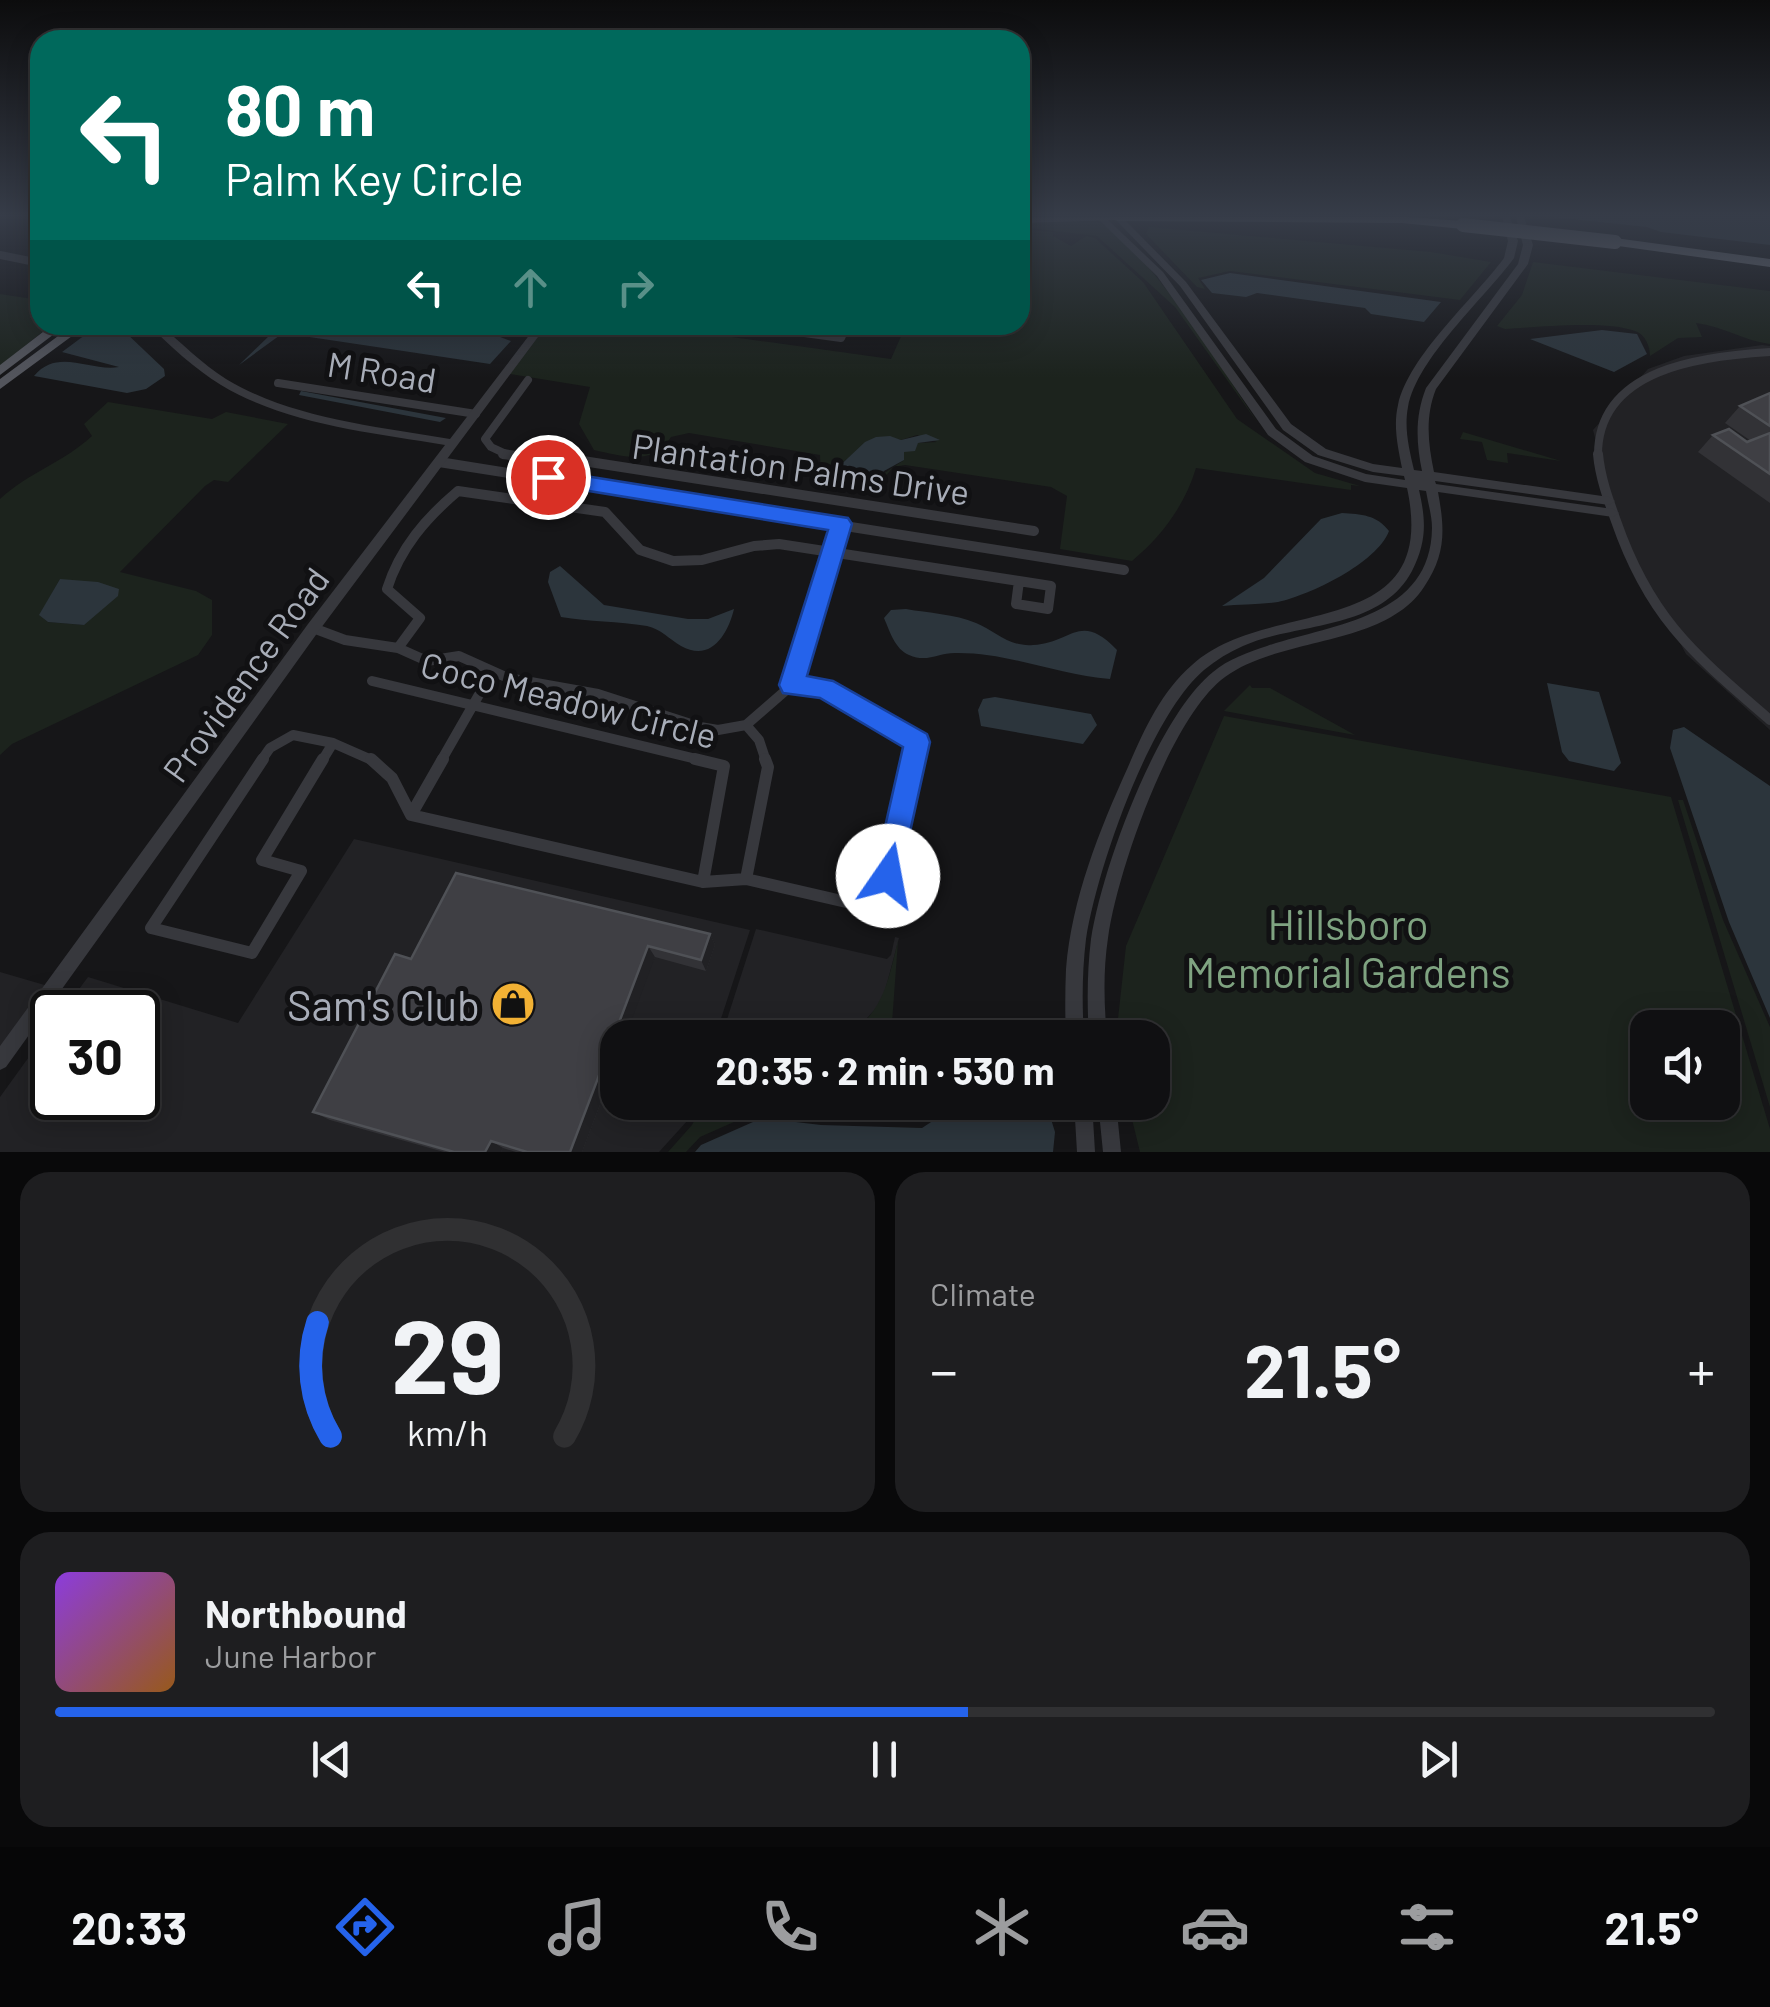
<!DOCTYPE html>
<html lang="en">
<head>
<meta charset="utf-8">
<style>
  :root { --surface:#101012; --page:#1e1e20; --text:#f1f3f6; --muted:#9c9d9f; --line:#303032; --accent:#2563eb }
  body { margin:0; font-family:Barlow,sans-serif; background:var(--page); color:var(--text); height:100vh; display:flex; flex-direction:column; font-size:38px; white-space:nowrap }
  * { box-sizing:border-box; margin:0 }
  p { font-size:32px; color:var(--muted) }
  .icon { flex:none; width:55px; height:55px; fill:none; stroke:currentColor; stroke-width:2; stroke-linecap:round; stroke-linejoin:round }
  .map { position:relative; height:1152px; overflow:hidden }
  .sheet { display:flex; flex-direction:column; gap:20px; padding:20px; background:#09090a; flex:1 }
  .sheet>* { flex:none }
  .hud { position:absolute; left:30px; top:30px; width:1000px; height:305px; border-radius:30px; box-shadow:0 5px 25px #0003,0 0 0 2px var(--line); background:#00695c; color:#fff; overflow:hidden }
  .tools { position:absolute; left:1630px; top:1010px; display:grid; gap:20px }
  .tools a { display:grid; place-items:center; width:110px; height:110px; border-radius:20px; background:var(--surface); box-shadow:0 5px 25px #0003,0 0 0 2px var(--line); font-size:50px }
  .speed { position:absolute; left:30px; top:990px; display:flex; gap:20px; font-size:50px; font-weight:700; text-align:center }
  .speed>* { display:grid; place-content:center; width:130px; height:130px; border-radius:50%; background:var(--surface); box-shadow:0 5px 25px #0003,0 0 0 2px var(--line); line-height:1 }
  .speed .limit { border:5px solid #111; border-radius:15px; background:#fff; color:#111 }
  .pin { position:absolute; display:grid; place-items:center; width:85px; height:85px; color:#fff; margin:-42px; border:5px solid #fff; border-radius:50%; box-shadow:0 2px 10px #0007 }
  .me { position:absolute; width:110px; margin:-55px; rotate:12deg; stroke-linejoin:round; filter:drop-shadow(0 0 8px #0008) }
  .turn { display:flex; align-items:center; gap:35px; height:210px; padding:0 30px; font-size:45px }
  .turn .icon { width:130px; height:130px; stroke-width:2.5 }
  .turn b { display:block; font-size:70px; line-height:85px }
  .lanes { display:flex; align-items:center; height:95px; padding:0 30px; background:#0003; justify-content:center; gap:50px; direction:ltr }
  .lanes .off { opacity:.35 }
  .big { font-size:75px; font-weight:700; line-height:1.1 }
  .sheet .tile { flex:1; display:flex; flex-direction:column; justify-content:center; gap:15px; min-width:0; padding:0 35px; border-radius:30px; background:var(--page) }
  .sheet .dial { align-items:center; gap:0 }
  .dial svg { height:260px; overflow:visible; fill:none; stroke:var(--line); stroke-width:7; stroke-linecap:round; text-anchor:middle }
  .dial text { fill:var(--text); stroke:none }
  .song { display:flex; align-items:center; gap:30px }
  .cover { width:120px; height:120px; border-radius:15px; background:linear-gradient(135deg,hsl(270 70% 55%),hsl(30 70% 35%)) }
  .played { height:10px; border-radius:5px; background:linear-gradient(90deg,var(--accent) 55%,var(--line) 55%) }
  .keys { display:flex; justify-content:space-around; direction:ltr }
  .heat { display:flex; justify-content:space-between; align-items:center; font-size:55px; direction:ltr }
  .sheet .tiles { flex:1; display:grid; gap:20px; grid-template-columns:1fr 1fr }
  .tile:last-child { grid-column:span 2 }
  .trip { position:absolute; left:600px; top:1020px; width:570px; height:100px; border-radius:30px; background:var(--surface); box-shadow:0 5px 25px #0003,0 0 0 2px var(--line); font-weight:700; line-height:100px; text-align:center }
  .dock { display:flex; height:160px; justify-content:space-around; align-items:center; background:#060607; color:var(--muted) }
  .dock .icon { width:70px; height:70px }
  .dock .selected { color:var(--accent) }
  .dock b { font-size:45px; color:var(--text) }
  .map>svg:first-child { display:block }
</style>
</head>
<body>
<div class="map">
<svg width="1770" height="1152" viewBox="0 0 1770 1152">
  <rect width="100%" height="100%" fill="#161618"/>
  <!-- built -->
  <path fill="#222225" d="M1762,345L1770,346V730L1686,654L1621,535L1593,430L1648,369L1684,356Z
    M354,839L750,930L715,1037L618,1038V1102L694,1103L688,1120L659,1152H0V1097L52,1025V1098H138V1012H62L88,977L238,1023Z
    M756,929L887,959L891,955L895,937L899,938L882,1002L855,1031L839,1037L721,1038Z
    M0,972L48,986L0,1051Z"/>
  <!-- green -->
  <path fill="#1c231d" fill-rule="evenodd" d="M1090,220C1133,223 1235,389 1262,429L1175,307L1097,236L1020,227V222Z
    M1149,227L1431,252L1491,262L1460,300L1230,271L1198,278L1205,289L1197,287L1146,234Z
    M1020,229L1054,232L1053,236L1071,246L1086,236L1095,238L1143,282L1237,419L1315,473L1360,486L1351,485V490L1196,468C1185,505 1162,536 1132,561L1060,549L1067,496L1051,487L905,465L893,467L877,487L821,480L820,455L689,433L671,437C653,467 622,456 594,450L579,424L590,387L510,374L547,325H646L891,359L906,325H1020ZM917,435L937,442L918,443L904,452V460L877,478L832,470C855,456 873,429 901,440Z
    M1533,262L1770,291V344C1744,341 1723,326 1696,323L1702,337L1678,338L1650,356C1650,347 1646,335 1635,331C1606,320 1538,327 1505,329L1497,326L1522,295Z
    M0,294L40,300V325H51L0,366Z
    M108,402L212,419L226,412L288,424L228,482L214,480L205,486L120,572L196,591L212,600V635L198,655L12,744L0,755V499C28,473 64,462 92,436L84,424ZM60,579L84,625L48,622L40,615Z
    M1463,432L1561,461L1507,453L1508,463L1487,460L1482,442L1460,439Z
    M1250,685L1252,688H1270L1355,735L1224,711Z
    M1224,716L1671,797L1770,1129V1152H1140L1128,1103L1152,1102V1038L1116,1037L1126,946ZM1648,1028H1722V1102H1648Z
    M1678,800H1683L1723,920L1770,1027V1107Z
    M898,941L891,1037H839C882,1021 888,981 898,941Z
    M704,1103V1102L946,1103L921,1120L761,1110L700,1137L686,1152H668L692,1125Z"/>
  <!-- water -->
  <path fill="#2c353c" d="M1552,217H1770V245L1661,232L1647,227Z
    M1230,273L1441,302L1424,322L1371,314L1365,308L1257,293L1246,297L1212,293L1201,280Z
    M289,325H496L495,335L511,341L490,364L283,333L239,365L271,334Z
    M111,327L124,331L164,369L165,376L146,389L127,393L34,376C58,347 90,372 119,367L62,352L89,332Z
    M1602,330L1637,334L1647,354L1614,372L1530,339Z
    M301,391L446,418L440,422L299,395Z
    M926,434L940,440L918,443L915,451L904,452V460L884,471L875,485L832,473L865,442L876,437L890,436L901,440Z
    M1342,513C1361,514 1377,515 1389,531C1377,563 1310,595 1278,602C1260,605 1240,604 1222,606L1264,578L1321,519Z
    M560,566L604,605L688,619H708L734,609C728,634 711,663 681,646C669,639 661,629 647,626C618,621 589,622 561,617L548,582L550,572Z
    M60,579L98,582L119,589L118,596L84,625L48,622L39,615Z
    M906,609C928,613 955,614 976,623C995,631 1009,647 1033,645C1072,643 1080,611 1117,650L1110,679C1058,675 1008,652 955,653C938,653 927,663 909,655C895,649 890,632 884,618L891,610Z
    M1547,683L1599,692L1621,763L1614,771L1569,761L1562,752Z
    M995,697L1091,714L1097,725L1083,744L981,726L978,710L983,699Z
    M1684,727L1770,786V1018L1729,922L1670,748L1673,730Z
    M960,1103H1046L1055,1132L1053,1152H695L701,1145L762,1118L821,1125L922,1128Z"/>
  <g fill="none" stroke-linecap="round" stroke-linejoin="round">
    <!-- minor-far2 -->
    <path stroke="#37383d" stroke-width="8" d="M0,255L40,263
      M746,325L841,338L847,325
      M278,383L476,414
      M510,456L491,447L485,439L528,380
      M1598,456C1597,368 1703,356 1770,352"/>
    <!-- minor-far1 -->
    <path stroke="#37383d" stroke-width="10" d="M503,454L536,459H570L1034,531
      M1598,454C1600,477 1608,499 1616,521C1650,619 1694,654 1770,720
      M439,462L1124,570
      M1019,581L1051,586L1048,609L1016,604Z
      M313,628L345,640L398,648L427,661L459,656L508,678L598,694L700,727L718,730L746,725L792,685L841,524
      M398,648L420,618L387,589C400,548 426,518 458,491L605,512L640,550L673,561L702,560L754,546L779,544L1019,581
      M372,681L705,761
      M792,685L824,688L917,742L913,761
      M746,725L759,740L766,761
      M333,743L374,761
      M261,761L270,748L293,735L333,743
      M322,761L333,743
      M441,761L492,672"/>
    <!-- minor -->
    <path stroke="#37383d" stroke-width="12" d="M263,759L151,928L252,953L301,871L262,860L323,759
      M371,759L392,778L411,815L703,882L746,879L881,910L913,759
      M695,759L724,766L703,882
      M411,815L443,759
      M746,879L768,767L765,759"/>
    <!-- tertiary -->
    <path fill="#37383d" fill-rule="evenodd" d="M1096,217H1105L1163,272L1276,429L1313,456L1366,474L1405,480L1404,476L1373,472L1318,455L1283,430L1180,286L1113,217H1122L1186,282L1291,424L1326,449L1373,464L1402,468C1398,448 1393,426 1398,405C1409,355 1474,299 1504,258L1508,241L1502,217H1510L1518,241L1514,258C1484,299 1417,358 1408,407C1404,428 1409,449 1414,470L1422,471C1416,442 1415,416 1426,388L1518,264L1523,245L1516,217H1524L1533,245L1528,264L1436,389C1425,417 1428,443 1434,472L1609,497L1615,501L1609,505L1435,481L1436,484L1613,509L1619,513L1613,517L1438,492C1445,530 1446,554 1424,587C1385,647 1281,636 1225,677C1171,716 1117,872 1108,938C1103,971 1104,1004 1107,1038H1089C1087,1005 1087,971 1091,939C1102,868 1157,717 1213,672C1228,659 1249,652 1267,646C1332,624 1431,618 1432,528C1432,516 1428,503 1426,491L1419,490C1426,521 1427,541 1412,571C1380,631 1297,622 1243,646C1229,652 1216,660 1204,670C1150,716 1097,868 1086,939C1082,972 1082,1004 1084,1038H1066C1065,1015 1065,992 1066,969C1072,898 1099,831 1128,767C1144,730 1161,692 1192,665C1268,595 1441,645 1407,488L1365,482L1305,462L1268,435L1157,276Z
      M149,325H160C182,343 202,364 226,379C293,419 375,426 450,439L537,325H547L318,632L6,1067L0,1070V1046L308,624L445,445C369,432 288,425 221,385C195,369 170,346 149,325Z
      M1074,1102H1092L1095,1152H1077Z
      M1098,1102H1116L1121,1152H1103Z"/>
    <!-- primary -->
    <path fill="#53555c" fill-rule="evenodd" d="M1020,217H1122L1117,220L1020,223Z
      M52,325H66L0,375V365Z
      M73,325H87L0,389V379Z"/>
    <!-- motorway -->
    <path fill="#63666e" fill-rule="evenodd" d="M1111,217H1408L1463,221L1469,225L1463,229L1402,223L1117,221Z
      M1615,238L1770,259V267L1611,245V239Z"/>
    <!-- motorway-bridge -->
    <path stroke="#63666e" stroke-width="14" d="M1463,225L1615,242"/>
  </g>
  <!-- wall -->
  <path fill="#323236" d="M1770,393V503L1698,452L1713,435L1747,442L1751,441L1725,423L1740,406Z
    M710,934L715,945L706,971L655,957L618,1038V1057L582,1152H516L503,1148L501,1152H444L330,1120L313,1112L411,959Z"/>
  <!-- shaded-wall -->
  <path fill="#212124" d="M710,934L715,945L706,971L701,960Z
    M648,946L655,957L625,1038H618V1057L582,1152H570Z
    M491,1141L503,1148L501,1152H485Z"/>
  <!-- building -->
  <path fill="#3f3f44" stroke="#4f5156" stroke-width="2.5" d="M1770,393V426L1740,406Z
    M1729,429L1747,442L1770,433V474L1713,435Z
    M456,873L710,934L701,960L648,946L570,1152H527L491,1141L485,1152H454L313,1112L395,954L411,959Z"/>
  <!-- sky -->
  <linearGradient id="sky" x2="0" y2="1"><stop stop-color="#0c0c0d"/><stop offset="0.57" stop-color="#363c48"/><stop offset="1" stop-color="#363c48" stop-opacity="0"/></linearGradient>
  <rect width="1770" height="378" fill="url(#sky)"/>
  <!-- route -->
  <path fill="#2563eb" stroke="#184099" stroke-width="2.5" d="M548,470L848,518L852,524L807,676L833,681L927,734L930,742L898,886L888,890L878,886L874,876L903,747L820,698L783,693L779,685L828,530L540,483L537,477L540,472Z"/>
  <!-- icons -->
  <defs>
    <symbol id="shop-disc" viewBox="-11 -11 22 22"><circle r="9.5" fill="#f2b134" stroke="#111113"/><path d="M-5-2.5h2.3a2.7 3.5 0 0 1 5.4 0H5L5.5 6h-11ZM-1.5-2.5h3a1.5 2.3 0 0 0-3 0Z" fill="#111"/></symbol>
  </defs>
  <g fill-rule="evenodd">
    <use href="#shop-disc" x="488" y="979" width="50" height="50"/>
  </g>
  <g text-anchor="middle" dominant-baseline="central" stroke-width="10" stroke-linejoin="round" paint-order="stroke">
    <!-- street labels -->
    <g font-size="35" fill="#a8adb8" stroke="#111113">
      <text transform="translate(382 371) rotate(9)">M Road</text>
      <text transform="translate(801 468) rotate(8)">Plantation Palms Drive</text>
      <text transform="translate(245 674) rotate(-54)">Providence Road</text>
      <text transform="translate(569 699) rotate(14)">Coco Meadow Circle</text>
    </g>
    <!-- near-park labels -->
    <g font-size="42" fill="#7fa381" stroke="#111113">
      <text x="1348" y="923">Hillsboro<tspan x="1348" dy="48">Memorial Gardens</tspan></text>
    </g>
    <!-- near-poi labels -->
    <g font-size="42" fill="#a8adb8" stroke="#111113" text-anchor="end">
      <text x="480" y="1004">Sam's Club</text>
    </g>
  </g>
</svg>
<div class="tools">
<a><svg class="icon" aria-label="sound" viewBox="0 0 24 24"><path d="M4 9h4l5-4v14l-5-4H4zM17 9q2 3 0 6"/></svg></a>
</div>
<div class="speed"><div class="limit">30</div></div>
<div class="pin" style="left:548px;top:477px;background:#d93025"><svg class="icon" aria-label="arrive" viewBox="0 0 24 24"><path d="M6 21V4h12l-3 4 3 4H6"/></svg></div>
<svg class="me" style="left:888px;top:876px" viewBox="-20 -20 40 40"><circle r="19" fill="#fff"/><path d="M0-13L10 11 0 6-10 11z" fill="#2563eb"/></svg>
<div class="trip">20:35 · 2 min · 530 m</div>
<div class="hud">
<div class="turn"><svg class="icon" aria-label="left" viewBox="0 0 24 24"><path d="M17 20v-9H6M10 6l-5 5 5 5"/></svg><div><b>80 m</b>Palm Key Circle</div></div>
<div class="lanes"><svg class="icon" aria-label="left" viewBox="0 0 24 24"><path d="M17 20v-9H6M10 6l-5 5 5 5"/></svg><svg class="icon off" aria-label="ahead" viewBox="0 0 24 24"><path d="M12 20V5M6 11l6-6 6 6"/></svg><svg class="icon off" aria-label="right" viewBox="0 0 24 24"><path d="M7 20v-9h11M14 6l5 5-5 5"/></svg></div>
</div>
</div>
<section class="sheet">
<div class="tiles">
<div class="tile dial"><svg viewBox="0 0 100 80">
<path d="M14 69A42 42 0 1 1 86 69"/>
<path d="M14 69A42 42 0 0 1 10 34" stroke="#2563eb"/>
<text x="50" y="56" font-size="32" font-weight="700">29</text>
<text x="50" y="72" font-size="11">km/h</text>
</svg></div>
<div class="tile"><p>Climate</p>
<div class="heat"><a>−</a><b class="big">21.5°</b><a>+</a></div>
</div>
<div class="tile">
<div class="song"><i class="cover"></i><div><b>Northbound</b><p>June Harbor</p></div></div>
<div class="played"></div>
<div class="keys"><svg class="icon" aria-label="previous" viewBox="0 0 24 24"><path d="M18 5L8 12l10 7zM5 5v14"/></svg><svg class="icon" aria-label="pause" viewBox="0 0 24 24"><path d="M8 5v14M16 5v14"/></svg><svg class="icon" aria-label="next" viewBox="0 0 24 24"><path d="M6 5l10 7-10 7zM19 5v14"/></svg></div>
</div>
</div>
</section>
<nav class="dock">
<b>20:33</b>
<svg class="icon selected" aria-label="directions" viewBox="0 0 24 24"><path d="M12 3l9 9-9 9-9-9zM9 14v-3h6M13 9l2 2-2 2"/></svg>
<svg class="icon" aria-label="music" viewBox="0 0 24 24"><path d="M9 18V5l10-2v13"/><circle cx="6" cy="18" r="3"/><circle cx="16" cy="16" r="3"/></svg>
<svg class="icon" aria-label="phone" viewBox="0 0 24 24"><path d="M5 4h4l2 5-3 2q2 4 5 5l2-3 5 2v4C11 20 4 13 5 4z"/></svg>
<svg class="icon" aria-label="climate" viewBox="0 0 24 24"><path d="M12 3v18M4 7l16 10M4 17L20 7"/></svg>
<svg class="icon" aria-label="car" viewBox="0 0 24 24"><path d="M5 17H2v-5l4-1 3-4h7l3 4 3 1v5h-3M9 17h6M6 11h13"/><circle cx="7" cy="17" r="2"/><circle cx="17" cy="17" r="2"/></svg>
<svg class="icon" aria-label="filters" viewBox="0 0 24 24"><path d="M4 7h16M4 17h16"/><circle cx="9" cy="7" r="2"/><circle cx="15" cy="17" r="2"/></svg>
<b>21.5°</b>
</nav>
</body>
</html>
